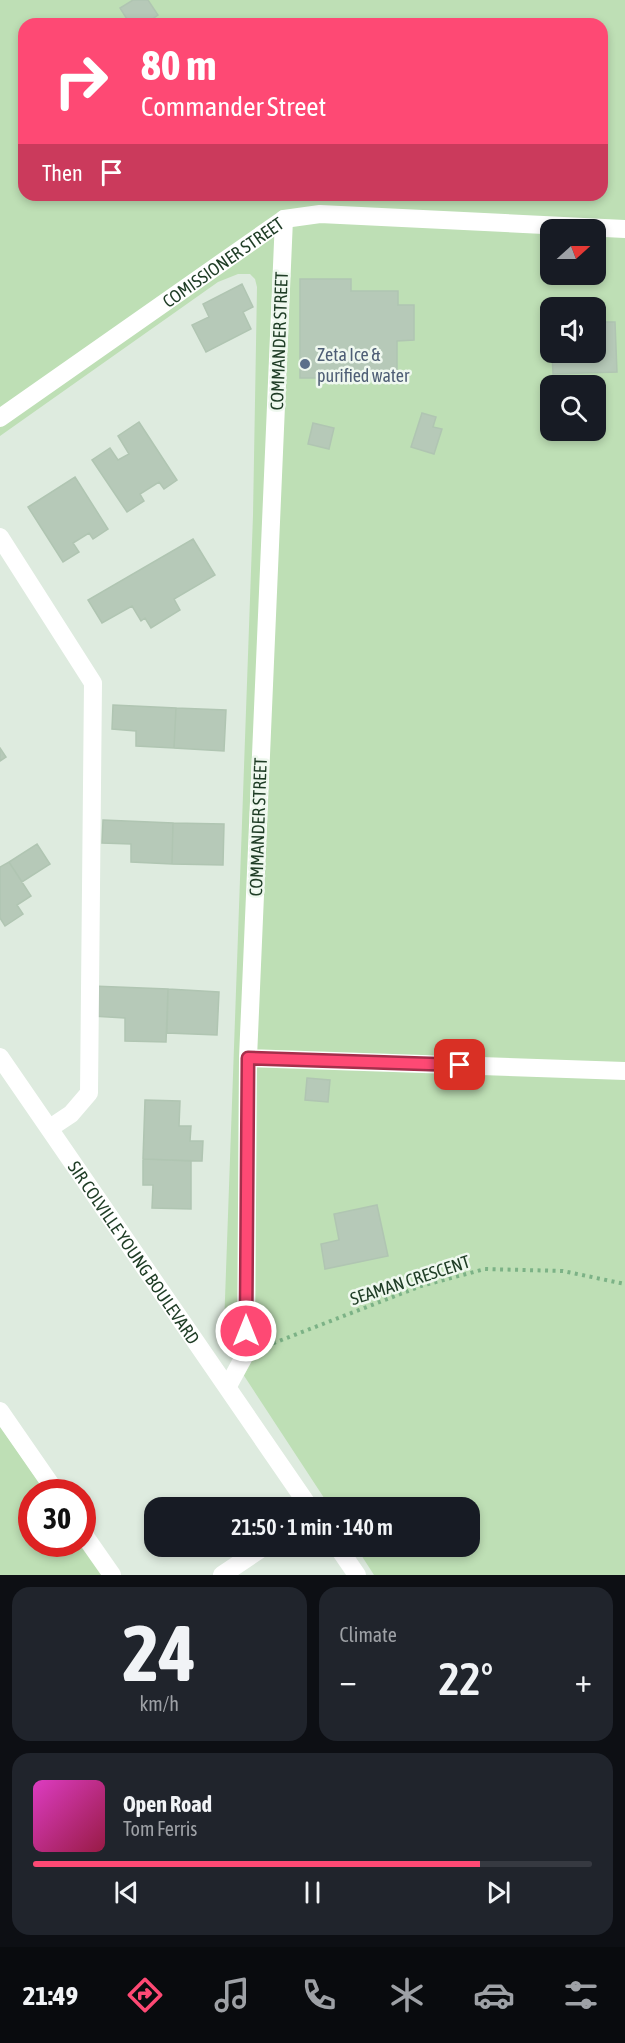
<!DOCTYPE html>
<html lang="en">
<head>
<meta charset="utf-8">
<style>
  :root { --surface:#171b24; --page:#20242c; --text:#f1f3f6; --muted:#9ea1a6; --line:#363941; --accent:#fe4974 }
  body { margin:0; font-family:"Asap Condensed",sans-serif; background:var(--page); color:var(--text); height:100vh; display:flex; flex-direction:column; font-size:22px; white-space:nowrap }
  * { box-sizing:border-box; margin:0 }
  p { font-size:20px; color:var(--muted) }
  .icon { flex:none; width:33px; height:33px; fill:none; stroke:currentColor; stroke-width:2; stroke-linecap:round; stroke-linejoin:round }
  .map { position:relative; height:1575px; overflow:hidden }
  .sheet { display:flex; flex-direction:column; gap:12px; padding:12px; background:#0d0f14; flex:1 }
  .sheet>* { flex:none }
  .hud { position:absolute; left:18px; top:18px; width:590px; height:183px; border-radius:18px; box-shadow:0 3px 9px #0003; background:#fe4974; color:#fff; overflow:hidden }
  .needle { width:39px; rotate:69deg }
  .buttons { position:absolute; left:540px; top:219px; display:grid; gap:12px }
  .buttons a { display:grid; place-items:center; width:66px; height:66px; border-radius:12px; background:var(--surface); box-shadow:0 3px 9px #0003; font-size:30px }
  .speed { position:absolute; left:18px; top:1479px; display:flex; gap:12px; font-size:30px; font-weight:700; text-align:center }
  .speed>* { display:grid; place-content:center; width:78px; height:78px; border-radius:50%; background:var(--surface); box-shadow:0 3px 9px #0003; line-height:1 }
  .speed .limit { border:9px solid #d22; background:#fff; color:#111 }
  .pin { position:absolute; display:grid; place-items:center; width:51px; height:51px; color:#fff; margin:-26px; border-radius:12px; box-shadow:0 3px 9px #0006 }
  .me { position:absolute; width:66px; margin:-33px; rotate:0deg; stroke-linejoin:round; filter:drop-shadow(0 0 4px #0008) }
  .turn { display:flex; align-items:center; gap:21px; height:126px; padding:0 24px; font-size:27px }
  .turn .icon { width:78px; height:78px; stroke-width:2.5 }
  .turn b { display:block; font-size:42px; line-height:51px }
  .then { display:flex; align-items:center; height:57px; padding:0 24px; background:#0003; gap:12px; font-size:22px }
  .big { font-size:45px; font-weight:600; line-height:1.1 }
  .sheet .widget { flex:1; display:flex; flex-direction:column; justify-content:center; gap:9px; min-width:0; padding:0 21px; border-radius:18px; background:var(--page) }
  .sheet .dial { align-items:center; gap:0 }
  .dial b { font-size:78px; line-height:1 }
  .song { display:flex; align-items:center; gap:18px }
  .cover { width:72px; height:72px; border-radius:9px; background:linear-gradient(135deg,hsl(310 70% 55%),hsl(340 70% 35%)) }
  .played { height:6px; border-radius:3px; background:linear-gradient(90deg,var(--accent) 80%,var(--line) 80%) }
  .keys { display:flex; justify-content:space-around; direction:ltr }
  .heat { display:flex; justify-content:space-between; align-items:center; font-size:33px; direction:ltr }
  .sheet .tiles { flex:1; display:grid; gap:12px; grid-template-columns:1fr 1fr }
  .widget:last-child { grid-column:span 2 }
  .trip { position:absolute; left:144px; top:1497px; width:336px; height:60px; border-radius:18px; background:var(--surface); box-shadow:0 3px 9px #0003; font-weight:600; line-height:60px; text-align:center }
  .tab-bar { display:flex; height:96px; justify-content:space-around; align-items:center; background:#090b0e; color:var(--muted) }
  .tab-bar .icon { width:42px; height:42px }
  .tab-bar .active { color:var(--accent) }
  .tab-bar b { font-size:27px; color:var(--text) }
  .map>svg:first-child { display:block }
</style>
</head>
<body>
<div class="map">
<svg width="625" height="1575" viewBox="0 0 625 1575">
  <rect width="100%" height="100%" fill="#deebdf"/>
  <!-- green -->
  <path fill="#bedfb5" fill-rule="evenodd" d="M0,0H625V1575H374L356,1547L470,1546V1508L330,1507L216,1333L221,1332L224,1327L253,515L257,287L255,279L250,274H238L218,282L0,436ZM24,24H602V195H24ZM550,230H596V274H550ZM550,308H596V352H550ZM550,386H596V430H550Z
    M0,1427L46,1492H32V1544H82L104,1575H0Z"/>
  <!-- building -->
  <path fill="#b6c9b8" stroke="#b0c5b2" stroke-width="1.5" d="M133,0H148L158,15L145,24H130L120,8Z
    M300,279H351V291H398V305H414V340L397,341V378H300Z
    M242,284L253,307L243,312L251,329L206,352L192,325L209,317L203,304Z
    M596,322H615L617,372L553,374L552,352H596Z
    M422,413L436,417L433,427L442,429L434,454L411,447Z
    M139,422L177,480L164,489L159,482L140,494L144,501L127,512L92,460L110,448L118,460L129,454L118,436Z
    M313,423L334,428L329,449L308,444Z
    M75,477L108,529L93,539L89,533L73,543L79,552L63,562L28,507Z
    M193,539L215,575L174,599L180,610L151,628L145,618L141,621L132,606L102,623L88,600Z
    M113,705L176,708L174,748L136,746V731L112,729Z
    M176,708L226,710L224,751L174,748Z
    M0,748L6,757L0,761Z
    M103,820L173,823L172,864L131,862V844L102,843Z
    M173,823L224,824L223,865L172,864Z
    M37,844L50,864L22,882L9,862Z
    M9,862L31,896L17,905L23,914L5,926L0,918V867Z
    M92,986L168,989L166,1042L125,1041V1018L92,1016Z
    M168,989L219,992L217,1035L167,1033Z
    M307,1078L330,1080L328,1102L305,1100Z
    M145,1100L180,1101L179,1126H191L190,1141H203L202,1161L143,1159Z
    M143,1159L191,1161V1209L152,1208L153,1185H143Z
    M377,1205L388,1256L325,1269L321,1244L339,1240L334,1214Z"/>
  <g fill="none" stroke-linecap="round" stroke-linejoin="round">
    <!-- path -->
    <path stroke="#7cb286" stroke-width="4" stroke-dasharray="3 4.5" stroke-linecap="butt" d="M266,1346L421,1286L485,1269L563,1271L625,1284"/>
    <!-- street -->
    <g stroke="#fff" stroke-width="18">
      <path d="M284,219L248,1058L625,1071"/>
      <path id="s1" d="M0,418L284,219L320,214L625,229"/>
      <path d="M0,537L93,683L89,1093L71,1114L50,1128"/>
      <path id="s2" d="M0,1057L310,1508"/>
      <path d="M228,1386L246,1353L248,1058"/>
      <path d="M0,1411L56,1492"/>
      <path d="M82,1532L112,1575"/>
      <path d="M337,1546L357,1575"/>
      <path d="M222,1575L265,1546"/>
    </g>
  </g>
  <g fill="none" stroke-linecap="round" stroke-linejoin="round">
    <defs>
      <path id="route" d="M246,1331L248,1058L460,1065"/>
    </defs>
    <!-- route casing -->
    <use href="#route" stroke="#a52f4b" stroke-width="15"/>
    <!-- route -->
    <use href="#route" stroke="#fe4974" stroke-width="10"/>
  </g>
  <!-- markers -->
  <circle fill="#5c6f8a" stroke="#eff8ef" stroke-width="2" cx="305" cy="364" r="6"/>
  <g text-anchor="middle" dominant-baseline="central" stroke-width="5" stroke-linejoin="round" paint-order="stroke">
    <!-- street labels -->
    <g font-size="18" fill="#1e3c25" stroke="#eff8ef">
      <text stroke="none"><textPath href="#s1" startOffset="272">COMISSIONER STREET</textPath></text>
      <text transform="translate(279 341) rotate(-88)">COMMANDER STREET</text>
      <text transform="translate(258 827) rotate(-88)">COMMANDER STREET</text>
      <text stroke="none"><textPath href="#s2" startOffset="237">SIR COLVILLE YOUNG BOULEVARD</textPath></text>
      <text transform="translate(410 1280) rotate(-18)">SEAMAN CRESCENT</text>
    </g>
    <!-- service labels -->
    <g font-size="18" fill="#4e5e75" stroke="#eff8ef" text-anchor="start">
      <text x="317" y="354">Zeta Ice &amp;<tspan x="317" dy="21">purified water</tspan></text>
    </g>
  </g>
</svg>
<div class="buttons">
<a><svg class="needle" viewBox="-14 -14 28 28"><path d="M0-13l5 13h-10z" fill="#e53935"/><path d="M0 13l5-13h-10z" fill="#9ea1a6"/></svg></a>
<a><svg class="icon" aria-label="sound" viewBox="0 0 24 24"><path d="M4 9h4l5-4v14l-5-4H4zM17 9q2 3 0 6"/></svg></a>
<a><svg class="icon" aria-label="search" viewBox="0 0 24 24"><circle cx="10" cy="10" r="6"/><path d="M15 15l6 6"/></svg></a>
</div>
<div class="speed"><div class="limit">30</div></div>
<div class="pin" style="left:460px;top:1065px;background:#d93025"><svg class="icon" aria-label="arrive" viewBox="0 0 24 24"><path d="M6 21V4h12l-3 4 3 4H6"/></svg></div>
<svg class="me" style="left:246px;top:1331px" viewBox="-20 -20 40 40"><circle r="17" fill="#fe4974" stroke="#fff" stroke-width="3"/><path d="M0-11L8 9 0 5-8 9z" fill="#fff"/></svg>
<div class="trip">21:50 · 1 min · 140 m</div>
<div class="hud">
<div class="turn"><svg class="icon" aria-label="right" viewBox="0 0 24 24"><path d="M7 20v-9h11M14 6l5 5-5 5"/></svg><div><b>80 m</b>Commander Street</div></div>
<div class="then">Then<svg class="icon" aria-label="arrive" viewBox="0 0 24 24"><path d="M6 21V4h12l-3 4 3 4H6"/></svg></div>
</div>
</div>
<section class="sheet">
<div class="tiles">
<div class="widget dial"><b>24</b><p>km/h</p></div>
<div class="widget"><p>Climate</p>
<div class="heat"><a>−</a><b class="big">22°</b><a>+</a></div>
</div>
<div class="widget">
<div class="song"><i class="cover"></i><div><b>Open Road</b><p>Tom Ferris</p></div></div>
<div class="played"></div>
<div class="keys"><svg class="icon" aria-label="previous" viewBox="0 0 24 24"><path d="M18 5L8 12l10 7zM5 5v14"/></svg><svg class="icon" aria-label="pause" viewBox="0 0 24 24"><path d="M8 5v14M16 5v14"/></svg><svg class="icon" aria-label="next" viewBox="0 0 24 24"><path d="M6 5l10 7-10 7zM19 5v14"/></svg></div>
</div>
</div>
</section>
<nav class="tab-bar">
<b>21:49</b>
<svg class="icon active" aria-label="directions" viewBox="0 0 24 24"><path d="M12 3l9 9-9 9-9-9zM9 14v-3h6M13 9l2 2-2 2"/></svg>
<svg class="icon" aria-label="music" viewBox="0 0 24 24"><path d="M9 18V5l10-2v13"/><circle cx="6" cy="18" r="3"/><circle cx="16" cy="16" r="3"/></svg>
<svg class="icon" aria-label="phone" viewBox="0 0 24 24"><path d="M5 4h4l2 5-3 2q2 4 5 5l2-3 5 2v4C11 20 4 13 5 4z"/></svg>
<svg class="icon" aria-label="climate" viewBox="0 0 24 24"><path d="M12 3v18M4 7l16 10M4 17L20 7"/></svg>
<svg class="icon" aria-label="car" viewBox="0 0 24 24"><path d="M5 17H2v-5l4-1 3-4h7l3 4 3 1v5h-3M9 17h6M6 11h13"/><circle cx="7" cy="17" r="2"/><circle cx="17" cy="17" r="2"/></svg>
<svg class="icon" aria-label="filters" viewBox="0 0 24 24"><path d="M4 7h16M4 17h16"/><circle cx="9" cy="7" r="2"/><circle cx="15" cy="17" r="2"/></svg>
</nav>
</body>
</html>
